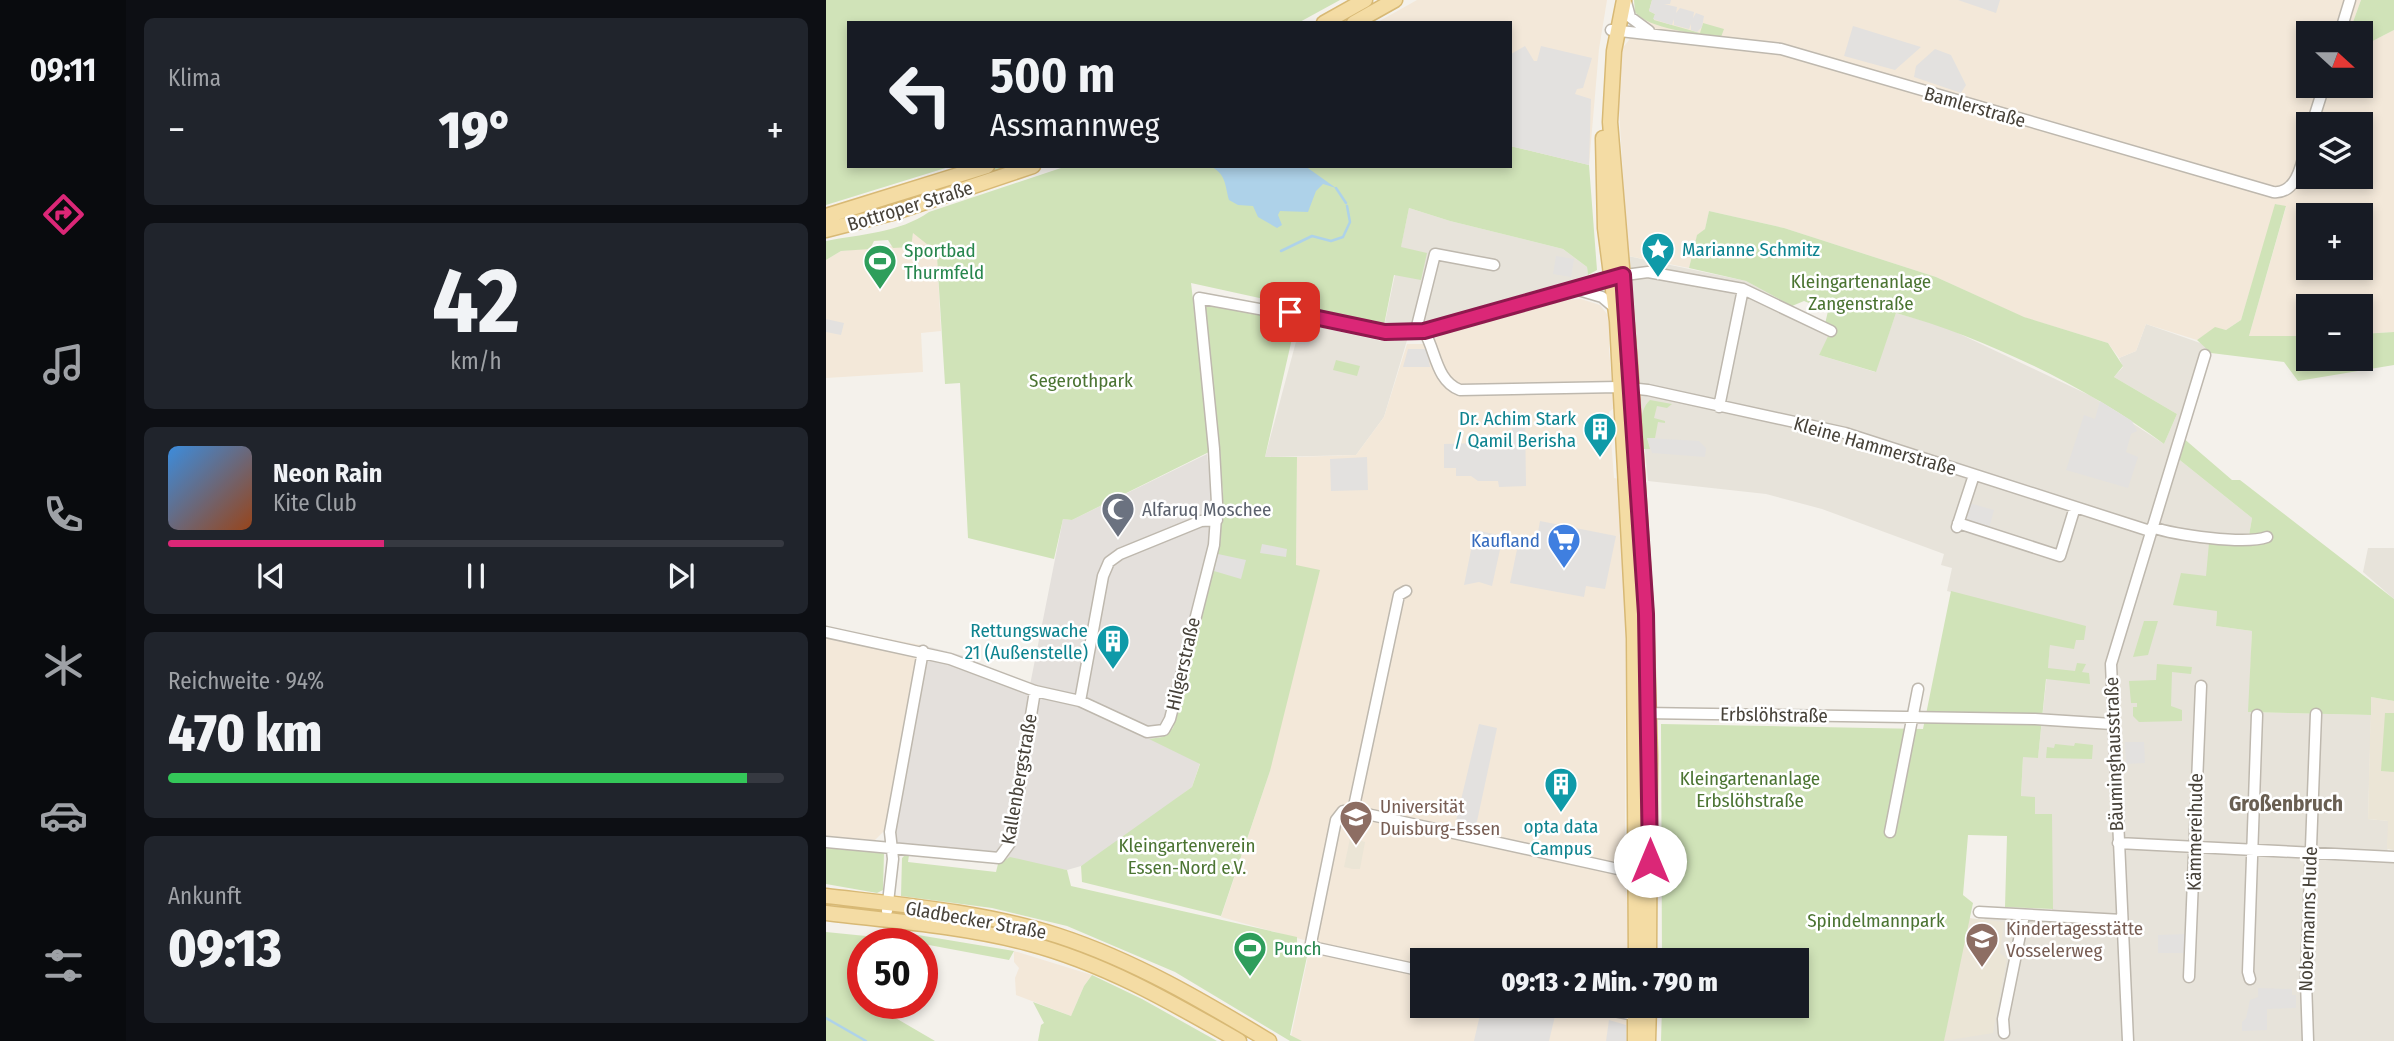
<!DOCTYPE html>
<html lang="de">
<head>
<meta charset="utf-8">
<style>
  :root { --surface:#171b24; --page:#20242c; --text:#f1f3f6; --muted:#9ea1a6; --line:#363941; --accent:#db2777 }
  body { margin:0; font-family:"Fira Sans Condensed",sans-serif; background:var(--page); color:var(--text); height:100vh; display:flex; flex-direction:column; font-size:26px; white-space:nowrap }
  * { box-sizing:border-box; margin:0 }
  p { font-size:23px; color:var(--muted) }
  .icon { flex:none; width:38px; height:38px; fill:none; stroke:currentColor; stroke-width:2; stroke-linecap:round; stroke-linejoin:round }
  .map { position:relative; flex:1; overflow:hidden }
  .sheet { display:flex; flex-direction:column; gap:18px; padding:18px; background:#0d0f14; width:700px }
  .sheet>* { flex:none }
  .guide { position:absolute; left:21px; top:21px; width:665px; height:147px; border-radius:0px; box-shadow:0 4px 10px #0003; background:#171b24; color:var(--text); overflow:hidden }
  .needle { width:46px; rotate:111deg }
  .tools { position:absolute; left:1470px; top:21px; display:grid; gap:14px }
  .tools a { display:grid; place-items:center; width:77px; height:77px; border-radius:0px; background:var(--surface); box-shadow:0 4px 10px #0003; font-size:35px }
  .speed { position:absolute; left:21px; top:928px; display:flex; gap:14px; font-size:35px; font-weight:700; text-align:center }
  .speed>* { display:grid; place-content:center; width:91px; height:91px; border-radius:50%; background:var(--surface); box-shadow:0 4px 10px #0003; line-height:1 }
  .speed .limit { border:10px solid #d22; background:#fff; color:#111 }
  .pin { position:absolute; display:grid; place-items:center; width:60px; height:60px; color:#fff; margin:-30px; border-radius:14px; box-shadow:0 4px 10px #0006 }
  .me { position:absolute; width:77px; margin:-38px; rotate:0deg; stroke-linejoin:round; filter:drop-shadow(0 0 5px #0008) }
  .turn { display:flex; align-items:center; gap:24px; height:147px; padding:0 28px; font-size:32px }
  .turn .icon { width:91px; height:91px; stroke-width:2.5 }
  .turn b { display:block; font-size:49px; line-height:60px }
  .big { font-size:52px; font-weight:800; line-height:1.1 }
  .sheet .tile { flex:1; display:flex; flex-direction:column; justify-content:center; gap:10px; min-width:0; padding:0 24px; border-radius:10px; background:var(--page) }
  .sheet .dial { align-items:center; gap:0 }
  .dial b { font-size:91px; line-height:1 }
  .song { display:flex; align-items:center; gap:21px }
  .cover { width:84px; height:84px; border-radius:10px; background:linear-gradient(135deg,hsl(210 70% 55%),hsl(20 70% 35%)) }
  .played { height:7px; border-radius:4px; background:linear-gradient(90deg,var(--accent) 35%,var(--line) 35%) }
  .keys { display:flex; justify-content:space-around; direction:ltr }
  .heat { display:flex; justify-content:space-between; align-items:center; font-size:38px; direction:ltr }
  .charge { height:10px; border-radius:5px; background:linear-gradient(90deg,#34c759 94%,var(--line) 0) }
  .trip { position:absolute; left:584px; top:948px; width:399px; height:70px; border-radius:0px; background:var(--surface); box-shadow:0 4px 10px #0003; font-weight:800; line-height:70px; text-align:center }
  main { display:flex; flex:1; min-height:0 }
  .tab-bar { display:flex; flex-direction:column; width:126px; justify-content:space-around; align-items:center; background:#090b0e; color:var(--muted) }
  .tab-bar .icon { width:49px; height:49px }
  .tab-bar .selected { color:var(--accent) }
  .tab-bar b { font-size:32px; color:var(--text) }
  .map>svg:first-child { display:block }
</style>
</head>
<body>
<main>
<nav class="tab-bar">
<b>09:11</b>
<svg class="icon selected" aria-label="directions" viewBox="0 0 24 24"><path d="M12 3l9 9-9 9-9-9zM9 14v-3h6M13 9l2 2-2 2"/></svg>
<svg class="icon" aria-label="music" viewBox="0 0 24 24"><path d="M9 18V5l10-2v13"/><circle cx="6" cy="18" r="3"/><circle cx="16" cy="16" r="3"/></svg>
<svg class="icon" aria-label="phone" viewBox="0 0 24 24"><path d="M5 4h4l2 5-3 2q2 4 5 5l2-3 5 2v4C11 20 4 13 5 4z"/></svg>
<svg class="icon" aria-label="climate" viewBox="0 0 24 24"><path d="M12 3v18M4 7l16 10M4 17L20 7"/></svg>
<svg class="icon" aria-label="car" viewBox="0 0 24 24"><path d="M5 17H2v-5l4-1 3-4h7l3 4 3 1v5h-3M9 17h6M6 11h13"/><circle cx="7" cy="17" r="2"/><circle cx="17" cy="17" r="2"/></svg>
<svg class="icon" aria-label="filters" viewBox="0 0 24 24"><path d="M4 7h16M4 17h16"/><circle cx="9" cy="7" r="2"/><circle cx="15" cy="17" r="2"/></svg>
</nav>
<section class="sheet">
<div class="tile"><p>Klima</p>
<div class="heat"><a>−</a><b class="big">19°</b><a>+</a></div>
</div>
<div class="tile dial"><b>42</b><p>km/h</p></div>
<div class="tile">
<div class="song"><i class="cover"></i><div><b>Neon Rain</b><p>Kite Club</p></div></div>
<div class="played"></div>
<div class="keys"><svg class="icon" aria-label="previous" viewBox="0 0 24 24"><path d="M18 5L8 12l10 7zM5 5v14"/></svg><svg class="icon" aria-label="pause" viewBox="0 0 24 24"><path d="M8 5v14M16 5v14"/></svg><svg class="icon" aria-label="next" viewBox="0 0 24 24"><path d="M6 5l10 7-10 7zM19 5v14"/></svg></div>
</div>
<div class="tile"><p>Reichweite · 94%</p><b class="big">470 km</b><div class="charge"></div></div>
<div class="tile"><p>Ankunft</p><b class="big">09:13</b></div>
</section>
<div class="map">
<svg width="1568" height="1041" viewBox="0 0 1568 1041">
  <rect width="100%" height="100%" fill="#f4f1eb"/>
  <!-- residential -->
  <path fill="#e7e3da" d="M583,208L624,221L737,249L761,267L762,275L585,327L558,417L530,455L439,457L475,323L555,341Z
    M802,256L920,281L1007,328L993,355L1049,372L1070,313L1119,327L1265,396L1338,444L1351,414L1288,377L1297,367L1293,358L1310,351L1320,324L1380,345L1385,353L1350,457L1426,518L1422,541L1391,611L1390,626L1426,631L1423,712L1545,715L1542,819L1563,821L1561,862L1568,863V1041H1118L1142,918L1155,921L1161,918L1226,920V815L1209,814V797H1195L1197,756L1212,757L1227,618L1121,591L1126,568L1115,565L1118,554L996,509L940,494L822,481L814,401L806,387Z
    M1542,548H1568V599L1537,572Z"/>
  <!-- commercial -->
  <path fill="#f3e8d9" fill-rule="evenodd" d="M591,0H781L773,49L763,165L684,146V23H550Z
    M808,0H1535L1523,33H1482V86H1535V47L1568,30V332L1535,334V306H1482V336H1423L1460,207L1450,204L1415,320L1400,330L1389,328L1371,340L1320,324L1310,351L1293,358L1282,343L1197,317L1110,277L958,228L883,211L879,229L871,236L863,268L802,256L792,93L795,50L803,40L812,17ZM1482,124H1535V177H1482ZM1482,215H1535V268H1482Z
    M87,232L109,245L108,252L100,257L111,256L115,331L95,333L97,372L0,378V260L15,251L85,244Z
    M755,299L774,305L784,318L783,349L788,408L783,412L788,478L793,479L800,547L799,846L803,961H597V1006H803V1041H464L485,942L395,917L444,771L470,565L471,457L530,455L558,417L581,344H598L618,334L738,300Z
    M0,627L100,646L76,765L58,831L49,840L0,836Z
    M188,951L266,975L258,986L245,1016L190,995L189,978L193,968L188,962Z"/>
  <!-- industrial -->
  <path fill="#e4e0dc" d="M381,454L385,486L384,576L347,728L336,737L325,739L374,763L366,787L298,838L255,866L241,870L68,843L76,765L100,646L138,656L204,685L237,519L246,520Z"/>
  <!-- education -->
  <path fill="#ebe5d6" d="M1545,697L1568,701V850L1561,849L1562,821L1542,819Z
    M527,824L536,826L533,840L539,842L534,869H527L518,867Z
    M1142,918L1178,922L1174,953L1181,959L1167,1033L1118,1041Z"/>
  <!-- green -->
  <path fill="#d0e3b8" d="M0,0H514L472,23H23V166H126L0,205Z
    M808,0H826L823,11L829,14L828,20L874,33L877,23L898,29L895,37C875,35 820,28 809,12Z
    M1535,0H1568V30L1535,47V33H1523Z
    M684,146L763,165L771,270L762,275L761,267L737,249L624,221L583,208L575,247L601,253L595,280L568,275L558,325L365,283L385,451L246,520L237,519L228,559L142,538L134,383L119,384L111,257H99L100,253L108,252L109,245H102L87,233L85,247L67,248L62,240L48,241L44,249L15,251L0,260V241C35,234 73,233 103,212L241,166H684Z
    M174,166H194L0,226V221Z
    M1449,204L1460,206L1423,336H1482V359H1535V334L1568,332V365L1472,381L1458,362L1385,353L1371,340L1389,327L1400,330L1415,320Z
    M883,211L958,228L1110,277L1198,317L1282,343L1297,366L1288,377L1351,414L1338,444C1263,388 1160,338 1070,313L1050,372L993,355L1006,328L999,324L1002,311L978,301L966,306L920,281L863,268L871,235L879,229Z
    M378,303L470,321L439,457H471L470,565L494,570L444,771L395,916L256,882L255,866L366,787L374,764L323,739L336,737L347,728L396,520L397,494Z
    M510,360L534,366L531,376L507,370Z
    M824,400L846,404L841,408L831,406L828,418L839,421V423L832,422L829,438H821L824,449H818C816,433 811,412 824,400Z
    M1356,437L1406,480H1414L1568,599V701L1545,697V715L1422,712L1426,631L1390,626L1391,611L1347,605L1355,573L1380,576L1383,543L1422,541L1426,518L1350,457Z
    M1125,591L1260,626L1258,640H1250L1248,649L1224,645L1222,668L1249,671L1251,663L1260,664L1256,672L1263,673L1264,684L1220,679L1212,758L1197,757L1195,796L1209,797V814H1226L1227,909L1179,907L1181,836L1142,835L1137,895L1147,903L1118,1041H835L836,1006H971V961H836L835,724L1097,729Z
    M1318,621H1332L1322,655L1307,657Z
    M1331,664L1366,667L1365,674L1346,672L1345,706L1356,710V721L1313,722L1307,716V707H1311V703H1305L1303,681L1330,680Z
    M1559,713H1568V772L1555,771Z
    M1249,743L1267,745L1266,759L1220,758L1221,747L1228,748L1229,744L1248,746Z
    M0,848L58,853L57,890L51,893L0,884Z
    M79,855H83L82,862L170,872L172,864L184,857L241,870L245,886L471,937V950L482,952L464,1035L476,1041H464L349,972L241,926L166,908L75,896L76,858Z
    M0,932L60,938L58,943H37V1003H50L49,1006L109,1041H0Z
    M80,933L188,951L183,960L87,942Z
    M266,975L316,999L391,1041H212L215,1025L218,1023L207,1002L245,1016L258,986Z"/>
  <!-- parking -->
  <path fill="#e3e1df" d="M826,0H845L844,4H838L851,7L850,13L854,8L868,12L867,18L870,13L878,16L876,27L871,32L865,30V24L863,29L848,25V19L846,25L827,19L829,14L823,11Z
    M1132,0H1174L1170,13Z
    M1027,26L1095,47L1069,70L1018,56Z
    M699,46L708,61H711L715,46L766,58L757,88L751,89L749,94L765,99L763,165L684,146L685,54Z
    M1109,49L1125,55L1140,85L1135,93L1088,77L1090,66Z
    M730,256L748,259L745,277L727,274Z
    M0,319L18,323L15,335L0,332Z
    M476,325L487,328L483,346L472,343Z
    M582,349H601L604,367H577Z
    M1274,401L1306,421L1311,431L1305,434L1300,452L1312,457L1302,488L1240,470L1258,415L1269,419Z
    M685,411L686,414H699L700,486L673,487L672,481H652L645,476H630V468H618V444L686,442V426H679V412Z
    M821,438L873,441L880,448L879,457L826,453Z
    M541,457L542,490L505,491L504,459Z
    M1143,503L1168,510L1163,528L1138,521Z
    M714,521L790,536L779,589L760,586L758,597L684,583L693,540L710,543Z
    M649,530L677,536L666,586L653,582L638,585Z
    M436,544L461,549L460,557L434,553Z
    M392,554L420,560L415,579L388,571Z
    M653,724L671,728L650,826L630,821Z
    M1299,742H1318L1319,763L1300,764Z
    M1361,934L1360,953H1332V935Z
    M1432,988L1466,989V995H1470V1008L1441,1009V1030L1416,1031V1022L1420,1018L1424,1000L1432,997Z
    M656,1006H714L713,1012L729,1016L723,1041H648Z
    M783,1020L800,1025L801,1041H780Z"/>
  <!-- water -->
  <path fill="#aed2e9" d="M383,166H479L510,188L497,184L490,191L482,212L454,211L452,215L456,225L451,228L432,217L427,206L412,205L403,200C399,186 400,172 383,166Z"/>
  <g fill="none" stroke-linecap="round" stroke-linejoin="round">
    <!-- stream -->
    <path stroke="#aed2e9" stroke-width="2.5" d="M510,188L520,203
      M455,251L486,236L505,241L517,237L524,222L521,206
      M0,1018L40,1041"/>
    <defs>
      <path id="minor" d="M800,2L804,17L823,31
        M785,30L955,49L1447,192C1473,195 1477,157 1482,138
        M1514,33L1524,0
        M1486,124L1498,86
        M749,289L776,297L789,308
        M590,330L609,254L668,265
        M598,331C610,351 610,381 634,390L793,387L822,390L1019,433L1324,531
        M893,407L917,289
        M1132,523L1234,556L1249,507
        M1131,527L1148,475
        M1326,527C1349,535 1419,545 1441,537
        M0,632L124,659L209,691L254,701L321,732L338,730L344,719L388,545L391,503L388,449L373,298L559,332L598,331L784,277L822,272L917,289L1005,331
        M254,701L277,576L283,562L294,554L375,521L391,520
        M817,713L1209,719L1286,724
        M527,811L573,595L580,591
        M1064,832L1092,689
        M0,842L173,858L184,843L209,691
        M1292,843L1568,857
        M61,911L67,859L64,832L97,651
        M1153,912L1296,920
        M597,971L491,948L485,943L510,820L517,811H527L810,873
        M1363,977L1375,686
        M1424,979L1422,972L1431,715
        M762,1006L809,1015L814,1013
        M1178,1033L1177,1019L1198,915
        M1302,1041L1285,664L1379,355
        M1482,1041L1480,981L1490,714"/>
      <path id="major" d="M798,0L788,51L784,122L804,364L820,614L824,756L823,961
        M498,23L539,0
        M528,23L569,0
        M777,138L779,228L791,321L808,638L810,961
        M0,216L161,166
        M0,230L70,212L207,166
        M0,896C77,905 159,912 233,936C309,961 375,1000 443,1041
        M0,913C67,921 135,926 201,943C278,963 345,1002 413,1041
        M809,1041V1006
        M822,1041L823,1006"/>
    </defs>
    <!-- minor casing -->
    <use href="#minor" stroke="#beb8ae" stroke-width="13"/>
    <!-- major casing -->
    <use href="#major" stroke="#d8b975" stroke-width="17"/>
    <!-- minor -->
    <use href="#minor" stroke="#fff" stroke-width="10"/>
    <!-- major -->
    <use href="#major" stroke="#f4dca4" stroke-width="14"/>
  </g>
  <g fill="none" stroke-linecap="round" stroke-linejoin="round">
    <defs>
      <path id="route" d="M464,312L559,332L598,331L797,275L820,614L824,861"/>
    </defs>
    <!-- route casing -->
    <use href="#route" stroke="#8e194d" stroke-width="18"/>
    <!-- route -->
    <use href="#route" stroke="#db2777" stroke-width="12"/>
  </g>
  <!-- icons -->
  <defs>
    <symbol id="sight-pin" viewBox="-11 -11 22 30"><path d="M0 17L-7.5 6A9.5 9.5 0 1 1 7.5 6Z" fill="#0f9aa8" stroke="#fff"/><path d="M0-6L1.8-2.2L6-1.7L2.9 1.2L3.7 5.4L0 3.3L-3.7 5.4L-2.9 1.2L-6-1.7L-1.8-2.2Z" fill="#fff"/></symbol>
    <symbol id="stadium-pin" viewBox="-11 -11 22 30"><path d="M0 17L-7.5 6A9.5 9.5 0 1 1 7.5 6Z" fill="#2e9e5b" stroke="#fff"/><path d="M0-5a6.5 5 0 1 0 0 10a6.5 5 0 1 0 0-10ZM-3.5-1.8h7v3.6h-7Z" fill="#fff"/></symbol>
    <symbol id="building-pin" viewBox="-11 -11 22 30"><path d="M0 17L-7.5 6A9.5 9.5 0 1 1 7.5 6Z" fill="#0f9aa8" stroke="#fff"/><path d="M-4-6H4V6H1V3H-1V6H-4ZM-2.5-4.3h1.7v1.8h-1.7ZM.8-4.3h1.7v1.8H.8ZM-2.5-1h1.7V.8h-1.7ZM.8-1h1.7V.8H.8Z" fill="#fff"/></symbol>
    <symbol id="mosque-pin" viewBox="-11 -11 22 30"><path d="M0 17L-7.5 6A9.5 9.5 0 1 1 7.5 6Z" fill="#6b7280" stroke="#fff"/><path d="M3.5-4.9A6 6 0 1 0 3.5 4.9A5 5 0 1 1 3.5-4.9Z" fill="#fff"/></symbol>
    <symbol id="supermarket-pin" viewBox="-11 -11 22 30"><path d="M0 17L-7.5 6A9.5 9.5 0 1 1 7.5 6Z" fill="#3f7fe0" stroke="#fff"/><path d="M-6-5.5h2.5l.6 2H6L4.5 2H-2.5L-4.4-4H-6ZM-1.5 3.2a1.3 1.3 0 1 0 .1 0ZM3 3.2a1.3 1.3 0 1 0 .1 0Z" fill="#fff"/></symbol>
    <symbol id="university-pin" viewBox="-11 -11 22 30"><path d="M0 17L-7.5 6A9.5 9.5 0 1 1 7.5 6Z" fill="#8d6e63" stroke="#fff"/><path d="M0-5L7-2L0 1L-7-2ZM-4 1L0 2.5L4 1V4Q0 6-4 4Z" fill="#fff"/></symbol>
    <symbol id="school-pin" viewBox="-11 -11 22 30"><path d="M0 17L-7.5 6A9.5 9.5 0 1 1 7.5 6Z" fill="#8d6e63" stroke="#fff"/><path d="M0-5L7-2L0 1L-7-2ZM-4 1L0 2.5L4 1V4Q0 6-4 4Z" fill="#fff"/></symbol>
  </defs>
  <g fill-rule="evenodd">
    <use href="#sight-pin" x="813" y="230" width="38" height="52"/>
    <use href="#stadium-pin" x="35" y="242" width="38" height="52"/>
    <use href="#building-pin" x="755" y="410" width="38" height="52"/>
    <use href="#mosque-pin" x="273" y="490" width="38" height="52"/>
    <use href="#supermarket-pin" x="719" y="521" width="38" height="52"/>
    <use href="#building-pin" x="268" y="622" width="38" height="52"/>
    <use href="#building-pin" x="716" y="765" width="38" height="52"/>
    <use href="#university-pin" x="511" y="798" width="38" height="52"/>
    <use href="#school-pin" x="1137" y="920" width="38" height="52"/>
    <use href="#stadium-pin" x="405" y="929" width="38" height="52"/>
  </g>
  <g text-anchor="middle" dominant-baseline="central" stroke-width="5" stroke-linejoin="round" paint-order="stroke">
    <!-- street labels -->
    <g font-size="19" fill="#474239" stroke="#fff">
      <text transform="translate(1149 107) rotate(16)">Bamlerstraße</text>
      <text transform="translate(84 206) rotate(-17)">Bottroper Straße</text>
      <text transform="translate(1049 446) rotate(16)">Kleine Hammerstraße</text>
      <text transform="translate(357 664) rotate(-77)">Hilgerstraße</text>
      <text transform="translate(948 715) rotate(1)">Erbslöhstraße</text>
      <text transform="translate(1288 754) rotate(-92)">Bäuminghausstraße</text>
      <text transform="translate(193 779) rotate(-80)">Kallenbergstraße</text>
      <text transform="translate(1369 832) rotate(-89)">Kämmereihude</text>
      <text transform="translate(1482 919) rotate(-88)">Nobermanns Hude</text>
      <text transform="translate(150 920) rotate(10)">Gladbecker Straße</text>
    </g>
    <!-- culture labels -->
    <g font-size="19" fill="#0d838f" stroke="#fff" text-anchor="end">
      <text x="856" y="249" text-anchor="start">Marianne Schmitz</text>
      <text x="750" y="418">Dr. Achim Stark<tspan x="750" dy="22">/ Qamil Berisha</tspan></text>
      <text x="262" y="630">Rettungswache<tspan x="262" dy="22">21 (Außenstelle)</tspan></text>
      <text x="735" y="826" text-anchor="middle">opta data<tspan x="735" dy="22">Campus</tspan></text>
    </g>
    <!-- leisure labels -->
    <g font-size="19" fill="#27864d" stroke="#fff" text-anchor="start">
      <text x="78" y="250">Sportbad<tspan x="78" dy="22">Thurmfeld</tspan></text>
      <text x="448" y="948">Punch</text>
    </g>
    <!-- park labels -->
    <g font-size="19" fill="#4b7432" stroke="#fff">
      <text x="1035" y="281">Kleingartenanlage<tspan x="1035" dy="22">Zangenstraße</tspan></text>
      <text x="255" y="380">Segerothpark</text>
      <text x="924" y="778">Kleingartenanlage<tspan x="924" dy="22">Erbslöhstraße</tspan></text>
      <text x="361" y="845">Kleingartenverein<tspan x="361" dy="22">Essen-Nord e.V.</tspan></text>
      <text x="1050" y="920">Spindelmannpark</text>
    </g>
    <!-- worship labels -->
    <g font-size="19" fill="#5b616d" stroke="#fff" text-anchor="start">
      <text x="316" y="509">Alfaruq Moschee</text>
    </g>
    <!-- shop labels -->
    <g font-size="19" fill="#366cbe" stroke="#fff" text-anchor="end">
      <text x="714" y="540">Kaufland</text>
    </g>
    <!-- education labels -->
    <g font-size="19" fill="#785e54" stroke="#fff" text-anchor="start">
      <text x="554" y="806">Universität<tspan x="554" dy="22">Duisburg-Essen</tspan></text>
      <text x="1180" y="928">Kindertagesstätte<tspan x="1180" dy="22">Vosselerweg</tspan></text>
    </g>
    <!-- neighbourhood labels -->
    <g font-size="21" font-weight="bold" fill="#695f52" stroke="#fff">
      <text x="1460" y="804">Großenbruch</text>
    </g>
  </g>
</svg>
<div class="tools">
<a><svg class="needle" viewBox="-14 -14 28 28"><path d="M0-13l5 13h-10z" fill="#e53935"/><path d="M0 13l5-13h-10z" fill="#9ea1a6"/></svg></a>
<a><svg class="icon" aria-label="layers" viewBox="0 0 24 24"><path d="M12 4l9 5-9 5-9-5zM3 14l9 5 9-5"/></svg></a>
<a>+</a>
<a>−</a>
</div>
<div class="speed"><div class="limit">50</div></div>
<div class="pin" style="left:464px;top:312px;background:#d93025"><svg class="icon" aria-label="arrive" viewBox="0 0 24 24"><path d="M6 21V4h12l-3 4 3 4H6"/></svg></div>
<svg class="me" style="left:824px;top:861px" viewBox="-20 -20 40 40"><circle r="19" fill="#fff"/><path d="M0-13L10 11 0 6-10 11z" fill="#db2777"/></svg>
<div class="trip">09:13 · 2 Min. · 790 m</div>
<div class="guide">
<div class="turn"><svg class="icon" aria-label="left" viewBox="0 0 24 24"><path d="M17 20v-9H6M10 6l-5 5 5 5"/></svg><div><b>500 m</b>Assmannweg</div></div>
</div>
</div>
</main>
</body>
</html>
